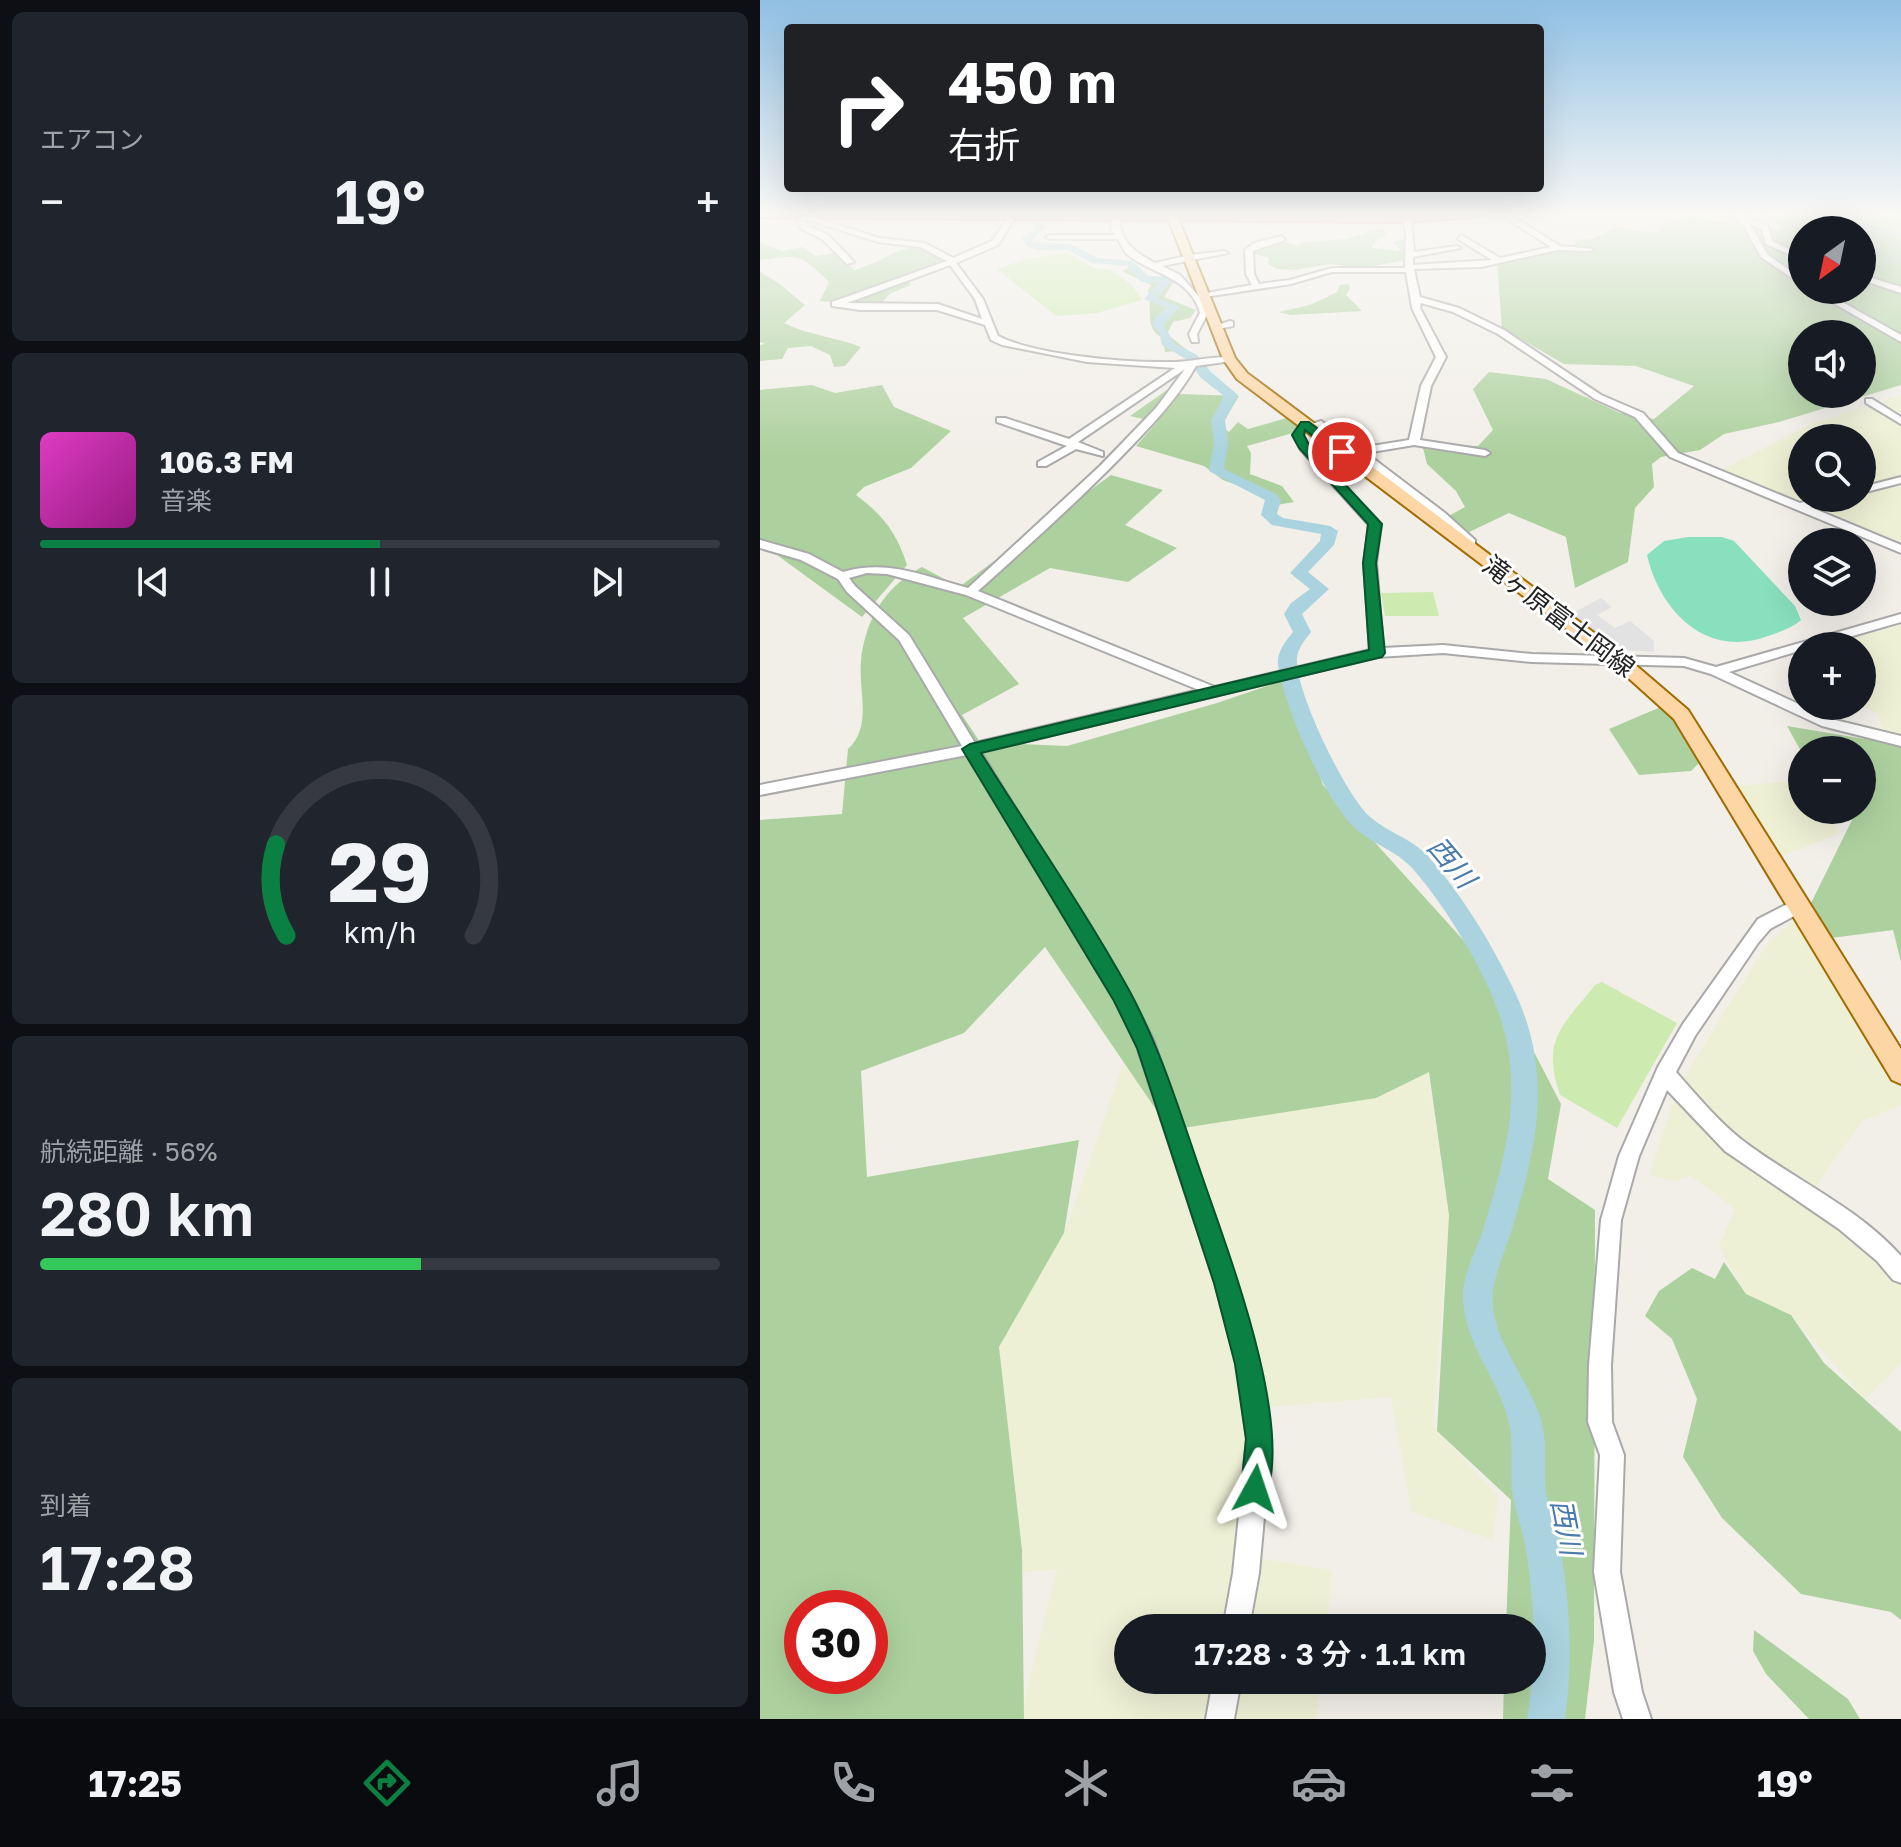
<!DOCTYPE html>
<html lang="ja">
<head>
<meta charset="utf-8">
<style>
  :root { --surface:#171b24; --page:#20242c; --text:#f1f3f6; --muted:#9ea1a6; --line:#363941; --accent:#0b8043 }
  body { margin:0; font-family:"Golos Text","Noto Sans JP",sans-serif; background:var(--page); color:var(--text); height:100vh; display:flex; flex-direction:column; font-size:30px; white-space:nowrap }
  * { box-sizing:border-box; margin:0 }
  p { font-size:26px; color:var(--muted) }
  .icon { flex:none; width:44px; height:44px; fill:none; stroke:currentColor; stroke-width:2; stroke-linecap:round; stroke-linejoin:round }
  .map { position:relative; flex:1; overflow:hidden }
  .panel { display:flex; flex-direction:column; gap:12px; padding:12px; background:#0d0f14; width:760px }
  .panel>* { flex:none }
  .guide { position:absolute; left:24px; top:24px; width:760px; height:168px; border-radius:8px; box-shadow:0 8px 32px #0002; background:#202124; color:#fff; overflow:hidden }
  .needle { width:52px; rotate:213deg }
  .buttons { position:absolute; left:1028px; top:216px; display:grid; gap:16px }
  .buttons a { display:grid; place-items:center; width:88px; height:88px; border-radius:50%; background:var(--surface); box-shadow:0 8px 32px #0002; font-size:40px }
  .speed { position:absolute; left:24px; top:1590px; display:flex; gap:16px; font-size:40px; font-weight:700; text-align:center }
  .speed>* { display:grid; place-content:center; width:104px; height:104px; border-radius:50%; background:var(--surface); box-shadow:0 8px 32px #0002; line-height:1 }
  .speed .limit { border:12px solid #d22; background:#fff; color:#111 }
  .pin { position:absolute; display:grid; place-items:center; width:68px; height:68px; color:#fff; margin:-34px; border:4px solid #fff; border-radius:50%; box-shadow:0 2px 8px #0007 }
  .me { position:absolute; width:88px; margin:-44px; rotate:5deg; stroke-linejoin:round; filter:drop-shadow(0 0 6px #0008) }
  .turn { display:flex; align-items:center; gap:28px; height:168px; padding:0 32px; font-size:36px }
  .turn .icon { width:104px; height:104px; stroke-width:2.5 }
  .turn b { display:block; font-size:56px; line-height:68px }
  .big { font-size:60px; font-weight:600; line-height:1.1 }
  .panel .widget { flex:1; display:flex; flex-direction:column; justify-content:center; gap:12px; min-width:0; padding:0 28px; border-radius:12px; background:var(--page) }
  .panel .dial { align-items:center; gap:0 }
  .dial svg { height:208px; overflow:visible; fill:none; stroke:var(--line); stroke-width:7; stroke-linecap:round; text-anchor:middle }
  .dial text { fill:var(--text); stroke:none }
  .song { display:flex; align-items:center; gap:24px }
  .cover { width:96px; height:96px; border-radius:12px; background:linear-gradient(135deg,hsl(310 70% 55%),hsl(310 70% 35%)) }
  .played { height:8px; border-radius:4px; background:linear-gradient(90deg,var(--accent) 50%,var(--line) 50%) }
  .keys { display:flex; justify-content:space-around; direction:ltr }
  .heat { display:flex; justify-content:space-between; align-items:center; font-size:44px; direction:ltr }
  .charge { height:12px; border-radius:6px; background:linear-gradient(90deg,#34c759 56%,var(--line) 0) }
  .trip { position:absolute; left:354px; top:1614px; width:432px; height:80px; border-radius:40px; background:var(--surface); box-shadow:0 8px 32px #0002; font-weight:600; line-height:80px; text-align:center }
  .tabs { display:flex; height:128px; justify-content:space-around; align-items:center; background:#090b0e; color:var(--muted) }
  .tabs .icon { width:56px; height:56px }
  .tabs .on { color:var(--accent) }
  .tabs b { font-size:36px; color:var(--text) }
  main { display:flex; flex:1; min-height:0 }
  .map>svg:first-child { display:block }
</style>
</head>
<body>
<main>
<section class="panel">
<div class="widget"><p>エアコン</p>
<div class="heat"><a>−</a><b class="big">19°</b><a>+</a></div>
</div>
<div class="widget">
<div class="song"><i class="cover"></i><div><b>106.3 FM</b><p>音楽</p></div></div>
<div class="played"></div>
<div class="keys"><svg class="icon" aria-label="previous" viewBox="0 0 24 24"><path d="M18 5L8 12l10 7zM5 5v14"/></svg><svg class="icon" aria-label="pause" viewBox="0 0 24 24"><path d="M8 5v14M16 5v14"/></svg><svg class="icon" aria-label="next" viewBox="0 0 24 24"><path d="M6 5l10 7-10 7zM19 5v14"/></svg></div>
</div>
<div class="widget dial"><svg viewBox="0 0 100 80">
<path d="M14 69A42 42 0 1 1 86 69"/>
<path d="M14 69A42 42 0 0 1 10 34" stroke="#0b8043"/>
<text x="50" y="56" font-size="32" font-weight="700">29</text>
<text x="50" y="72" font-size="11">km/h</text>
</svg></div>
<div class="widget"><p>航続距離 · 56%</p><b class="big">280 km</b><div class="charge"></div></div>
<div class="widget"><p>到着</p><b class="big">17:28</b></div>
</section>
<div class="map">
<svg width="1141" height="1719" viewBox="0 0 1141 1719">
  <rect width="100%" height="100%" fill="#f2efe9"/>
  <!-- farmland -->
  <path fill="#eef0d5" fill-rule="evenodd" d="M1141,395V547L956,473L1051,424ZM1042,438H1102V498H1042Z
    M1141,624V734L1123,731L1118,714L1102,706V646H1065Z
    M1042,780V810H1065L1080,833L1022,856L976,786Z
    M1034,919L1141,1087V1105L1102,1121L1049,1196L1119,1254L1141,1284V1363L1105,1400L1031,1315L986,1294L959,1246L975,1209L931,1176L915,1181L889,1175L918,1088L1002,951Z
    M371,1042L667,1067L689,1215L673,1426L738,1496L733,1540L651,1512L631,1397L511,1407L493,1557L572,1570L567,1628H368V1680H562L556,1719H264L263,1706L297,1569L120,1586L209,1459L246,1327L306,1228Z"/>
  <!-- grass -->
  <path fill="#cdebb0" d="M1024,213H1141V240L1034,217Z
    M309,253L333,268L352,270L373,286L382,300L337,313L296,316L237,269L266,259Z
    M673,592L679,616H625L621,593Z
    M842,982L917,1023L857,1128L800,1095C781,1039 802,1027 835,985Z"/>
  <!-- forest -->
  <path fill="#add19e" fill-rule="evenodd" d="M999,214L1030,216L1101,230H1042V290H1102V230L1141,238V385L1019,422L964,434L940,450L901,457L892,464L894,487L875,508L868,562L815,588L806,537L749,513L705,534L683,519L705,507L696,491L667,464L662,444L718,446L733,430L713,389L729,372L786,379L860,413L894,419L934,386L876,366L804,364L742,328L737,263L812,249L817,240L832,239L855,228L898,233L907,220L930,216L1017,231L1027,227L996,217ZM1042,334H1102V394H1042Z
    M614,229H625L626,234L612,245V248L638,251L640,249L633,242L645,239L650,245L646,260L602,268L570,264L535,270L517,269L508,264L509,258L492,253C504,242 523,239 538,246L542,242L587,239Z
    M0,242L22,251L42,247L56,256L77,252L94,270C116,266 143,242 167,247C174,249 183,257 189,261L149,280L151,285L131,293L119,305L60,301L69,282C39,253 40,255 0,260Z
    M368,268L392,278L414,281L404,297L436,310L430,318L413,322L407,334L427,350L405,352L403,338C383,327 393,310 388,290L391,285L362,271Z
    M0,272L17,282L45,305L24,323C48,335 76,337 101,347L85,366L74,367L70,355L51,346L28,348L22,359L0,361V345L5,344L0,342Z
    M588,284L590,288L586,295L602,311L530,315L519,312L550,305L577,292L580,285Z
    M52,385L75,393L122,385L134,407L191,431L151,468L104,487L96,495C123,515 137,533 147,565L102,617L17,555L0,549V390Z
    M407,390L421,394L479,396L461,426L469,432L478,422L488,429L530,417L538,425L533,433L487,446L491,453L490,474L522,486L534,502L517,505L504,495L463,480L444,466L376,446L397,422L370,416Z
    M351,475L403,490L365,525L417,548L368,582L290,568L203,618L259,684L202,715L220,742L307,746L457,703L527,679L563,785L733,973L801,1104L788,1179L835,1210L834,1641L825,1719H743L744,1680H772V1628H746L751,1500L677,1431L689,1215L669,1072L616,1098L410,1130L285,947L204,1033L101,1071L107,1177L319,1140L304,1233L239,1347L262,1550L264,1719H0V820L82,814L88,749C113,726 98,691 101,661C105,620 125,586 162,567L199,587ZM42,1608H110V1676H42Z
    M903,706L942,760L931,771L879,775L849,729Z
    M1027,726L1141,745V962L1133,930L1071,938L1050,905L1092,820L1084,810H1102V750H1042V753Z
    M964,1262L986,1294L1031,1315L1064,1363L1141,1432V1620L1131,1612L1041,1594L962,1518L923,1457L937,1399L912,1339L885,1316L899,1291L932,1268L955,1279Z
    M994,1630L1088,1699L1100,1719H1049L1006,1674L993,1651Z"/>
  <!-- pitch -->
  <path fill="#88e0be" d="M928,537H962L974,541L1035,606L1041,620C1032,628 1019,632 1008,636C947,659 900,612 887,555L904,541Z"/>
  <!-- parking -->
  <path fill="#e2e2e2" d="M841,598L852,607L837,615L855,628L870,621L894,641V652L862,650L835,638L809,615Z"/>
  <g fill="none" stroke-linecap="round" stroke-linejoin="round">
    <!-- river -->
    <path fill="#aad3df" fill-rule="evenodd" d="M262,213H273L286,227L272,240L273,242L310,244L338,258L373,261L388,276L411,277L413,279L397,298L420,307L404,325L414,343L437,355L451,372L478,395L465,420L468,443L464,469L516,494L521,500L517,514L523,518L570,526L578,531L574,545L548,572L569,589L542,614L551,632C545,640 538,648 537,658C534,689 585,793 608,815C626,832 651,838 668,856C702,895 730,941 753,988C792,1068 779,1139 754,1222C748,1244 736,1269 733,1291C728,1337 769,1378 781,1420C788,1444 783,1468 786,1492C789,1510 796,1527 800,1545C810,1603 813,1661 805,1719H767C777,1661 775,1603 765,1544C762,1529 756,1513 753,1497C749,1472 755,1445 748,1419C737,1376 703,1343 703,1295C703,1274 718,1247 724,1226C750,1145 767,1072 730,991C710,948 684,905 653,869C636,850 611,844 594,827C564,798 523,705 518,664C517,651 526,641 533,632L524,614L531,603L550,589L530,573L560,541L561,534L512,525L501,515L505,500L449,471L454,443L451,420L464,396L441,378L429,361L402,345L400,335L392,325L395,317L406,308L384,299L398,283L381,282L367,266L332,263L308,250H279L268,247L261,239L275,227Z
      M1045,213H1063L1141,232V238Z"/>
    <defs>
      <path id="minor" d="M738,213H747L800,246L834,249L830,251L798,250L721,267L654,269L660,297L699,308L744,330L841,395L883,413L918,453L1040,503L1060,498H1079L1050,507L1141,545V553L910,457L875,417L835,399L738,334L693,312L661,303L660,308L686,357L671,386L660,440L725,450L730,453L725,456L654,445L606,453L685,513L715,540V544H707L677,517L560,428L551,431L547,429L543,435L549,447L621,524L616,563L623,648L683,645L772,654L924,658L956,667L1141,614V622L1058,646H1042V650L969,672L1071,719L1141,736V746L1062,726L951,674L924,666L772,662L683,653L617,657L221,752L367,990L393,1039L477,1283L499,1364L511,1439L499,1573L489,1628H463L473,1573L487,1439L477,1364L455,1283L377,1046L355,1000L207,755L0,795V785L202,746L139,640L87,592L78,579L41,560L0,548V540L49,554L83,572C128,559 164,576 208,588L340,466L396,408L425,369L318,442L343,452V456L316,449L286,466H278V462L307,446L237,422V418H245L309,439L415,368L327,362L242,345L231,340L225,325L177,310H100L72,306V302L187,261L160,247L118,242L45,219L47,225L68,235L94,262L87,264L62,239L40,228L38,220L44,214L119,238L165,243L193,258L232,241L251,214H257L238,245L196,263L223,299L238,336C275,355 367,363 410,362C431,362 452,356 472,357V361L436,366C416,401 389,428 362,456C316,503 267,547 218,591L455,687L610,650L604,563L609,525L541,450L533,435L541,422H549V425L561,421L599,448L649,440L661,386L676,357L652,308L646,272H572L531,284L445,297L441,294L492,285L486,274L485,250L494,243L522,236L525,240L493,251L494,274L499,284L530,280L572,268H645L646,234L643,219L647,217L651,219L654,252L697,246L701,248L653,257V265L732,260L698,239L701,235L740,258L791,247ZM190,265L215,299L222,319L178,304L87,303ZM107,573L127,574L206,595L439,690L215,743L149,635L95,586L89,578Z
        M969,213H978L1008,226L1012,241L1042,255V260L1006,244L1002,229L990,224L1007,254L1042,279V285L1001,257L984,226Z
        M356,215L360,217C358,241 376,253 395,263L430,255L464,251L468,253L402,266L420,275L444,302L453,305L447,308L448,313L437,334L438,342H432L429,334L440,313C431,277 391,274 368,255C364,252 361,244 358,239H290L286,237L290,235H355L351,229L352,217Z
        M1102,275L1141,287V293L1102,280Z
        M1051,290H1061L1141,335V342Z
        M470,321L473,322V326L458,329L454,326Z
        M1106,399H1112L1141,417V424L1106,403Z
        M1141,477V483L1102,493V487Z
        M1039,898L1045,900L1047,905L1045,910L1010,929L998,943L935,1036L916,1072C939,1098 962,1126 990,1146C1041,1183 1099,1209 1141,1256V1283L1133,1280L1117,1261L1079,1229L965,1151L907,1090L879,1156L861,1220L851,1365L852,1422L864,1455L860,1572L882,1692L891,1719H863L854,1692L834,1572L840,1455L828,1422L829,1365L841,1220L859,1156L898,1067L923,1024L998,919Z
        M453,1680H481L474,1719H446Z"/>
      <path id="major" d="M406,213H416L475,358L487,373L865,656L928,710L1141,1049V1084L1132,1080L914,719L853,664L477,379L463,359Z"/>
      <path id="highway" d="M0,213L647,216L728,213L723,216L647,222L0,217Z"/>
    </defs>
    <!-- minor casing -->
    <use href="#minor" stroke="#a9a9a9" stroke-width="4"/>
    <!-- major casing -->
    <use href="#major" stroke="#a06b00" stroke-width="4"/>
    <!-- highway casing -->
    <use href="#highway" stroke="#dc2a67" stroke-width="4"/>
    <!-- minor -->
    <use href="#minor" fill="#fff" fill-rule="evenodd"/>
    <!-- major -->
    <use href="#major" fill="#fcd6a4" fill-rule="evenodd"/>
    <!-- highway -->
    <use href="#highway" fill="#e892a2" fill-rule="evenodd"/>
  </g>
  <!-- sky -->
  <linearGradient id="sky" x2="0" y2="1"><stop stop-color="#8fc0e4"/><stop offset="0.47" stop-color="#f9f8f5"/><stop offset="1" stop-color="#f9f8f5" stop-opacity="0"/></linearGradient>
  <rect width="1141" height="454" fill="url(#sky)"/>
  <!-- route -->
  <path fill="#0b8043" stroke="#07532c" stroke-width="2" d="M541,422H549L586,450V455H578L545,430L544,435L550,447L622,524L616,563L625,653L622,657L221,753C270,831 324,909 369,990C401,1049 420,1113 442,1176C468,1252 535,1425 505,1499L495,1503L485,1499L481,1489L486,1439L475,1364L454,1283L377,1048L354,1001L202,749L210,744L609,650L603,563L608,524L539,448L532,435Z"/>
  <g text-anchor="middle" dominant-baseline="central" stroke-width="6" stroke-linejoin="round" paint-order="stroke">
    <!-- street labels -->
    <g font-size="26" fill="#222" stroke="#fff">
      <text transform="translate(799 616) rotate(37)">滝ヶ原富士岡線</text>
    </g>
    <!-- water labels -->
    <g font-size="28" font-style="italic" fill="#4a7aab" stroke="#fff">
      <text transform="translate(692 862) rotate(50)">西川</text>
      <text transform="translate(807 1527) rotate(79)">西川</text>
    </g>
  </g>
</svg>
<div class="buttons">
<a><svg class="needle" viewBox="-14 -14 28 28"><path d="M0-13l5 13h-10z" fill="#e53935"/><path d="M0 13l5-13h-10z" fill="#9ea1a6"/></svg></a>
<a><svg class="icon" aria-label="sound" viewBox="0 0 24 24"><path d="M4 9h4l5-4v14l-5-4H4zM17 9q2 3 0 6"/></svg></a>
<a><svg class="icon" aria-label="search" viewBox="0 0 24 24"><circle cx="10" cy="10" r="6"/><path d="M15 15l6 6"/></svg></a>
<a><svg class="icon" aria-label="layers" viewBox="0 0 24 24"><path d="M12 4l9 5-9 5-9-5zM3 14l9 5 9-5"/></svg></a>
<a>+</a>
<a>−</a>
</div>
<div class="speed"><div class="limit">30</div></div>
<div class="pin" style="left:582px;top:452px;background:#d93025"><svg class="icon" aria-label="arrive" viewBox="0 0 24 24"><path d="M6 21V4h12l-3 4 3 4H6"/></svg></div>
<svg class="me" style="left:495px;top:1489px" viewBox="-20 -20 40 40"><path d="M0-17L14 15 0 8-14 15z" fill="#0b8043" stroke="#fff" stroke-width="4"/></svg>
<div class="trip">17:28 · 3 分 · 1.1 km</div>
<div class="guide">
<div class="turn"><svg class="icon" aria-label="right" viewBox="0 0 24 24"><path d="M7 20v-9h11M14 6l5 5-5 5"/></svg><div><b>450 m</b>右折</div></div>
</div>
</div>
</main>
<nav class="tabs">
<b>17:25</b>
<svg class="icon on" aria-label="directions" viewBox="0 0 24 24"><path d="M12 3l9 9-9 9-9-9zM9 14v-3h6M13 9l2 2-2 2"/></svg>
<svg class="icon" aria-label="music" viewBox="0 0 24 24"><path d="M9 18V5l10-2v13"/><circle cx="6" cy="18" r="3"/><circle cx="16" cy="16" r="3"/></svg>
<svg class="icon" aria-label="phone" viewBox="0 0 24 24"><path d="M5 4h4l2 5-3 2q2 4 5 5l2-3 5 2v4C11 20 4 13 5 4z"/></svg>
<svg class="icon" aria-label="climate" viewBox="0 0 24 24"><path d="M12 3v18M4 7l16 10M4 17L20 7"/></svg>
<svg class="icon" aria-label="car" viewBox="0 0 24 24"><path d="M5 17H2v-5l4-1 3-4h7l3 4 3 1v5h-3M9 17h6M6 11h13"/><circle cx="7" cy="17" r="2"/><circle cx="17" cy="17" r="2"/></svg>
<svg class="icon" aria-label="filters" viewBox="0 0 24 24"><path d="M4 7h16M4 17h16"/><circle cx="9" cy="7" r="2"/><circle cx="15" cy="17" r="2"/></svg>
<b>19°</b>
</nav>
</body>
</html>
